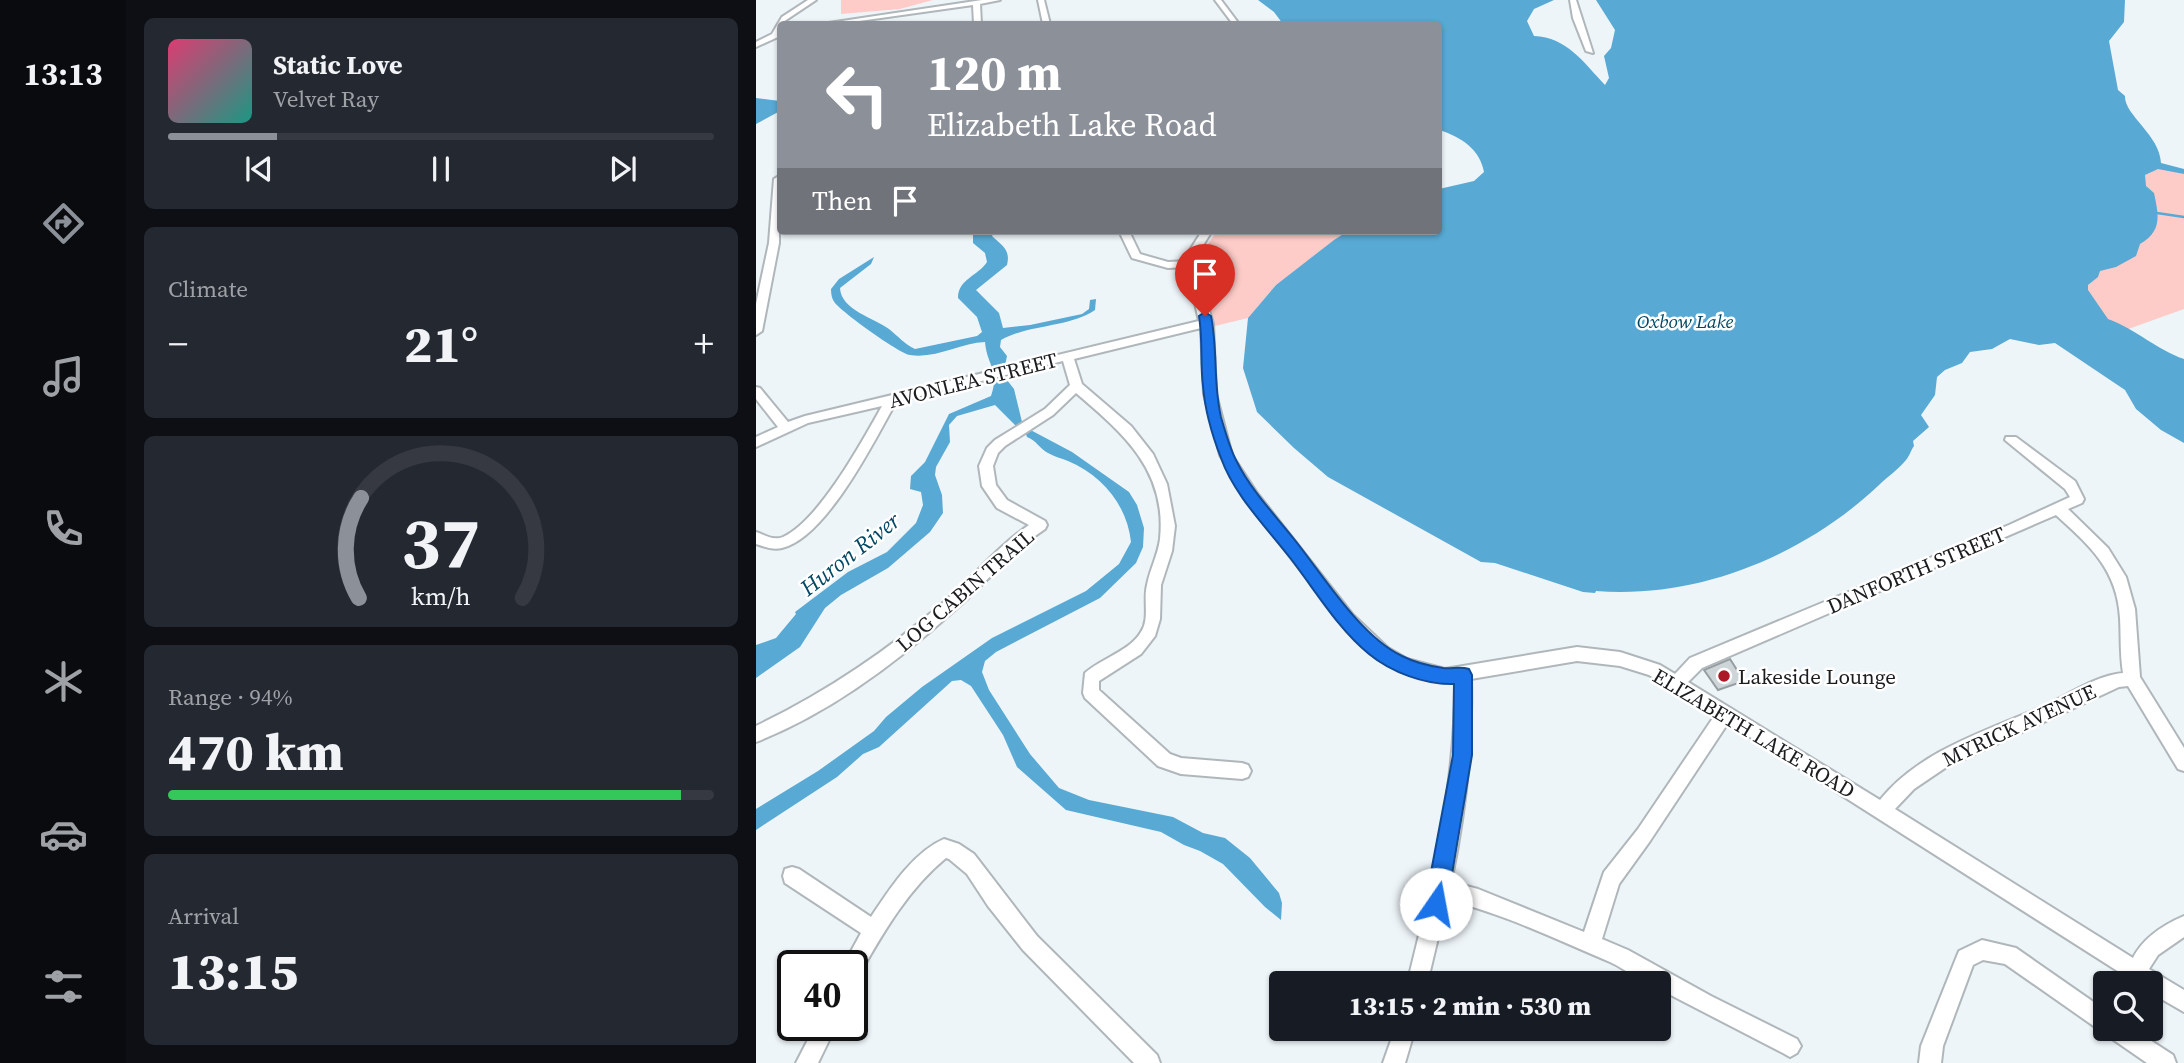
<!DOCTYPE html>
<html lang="en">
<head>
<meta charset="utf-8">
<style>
  :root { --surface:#171b24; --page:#242831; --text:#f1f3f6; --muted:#9ea1a6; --line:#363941; --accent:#8c9099 }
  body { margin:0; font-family:"Source Serif 4",serif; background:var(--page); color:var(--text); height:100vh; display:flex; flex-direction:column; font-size:26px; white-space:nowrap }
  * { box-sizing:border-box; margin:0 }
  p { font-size:23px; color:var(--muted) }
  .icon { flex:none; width:38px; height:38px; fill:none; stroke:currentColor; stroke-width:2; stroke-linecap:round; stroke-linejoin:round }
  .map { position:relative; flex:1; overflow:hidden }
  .panel { display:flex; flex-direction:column; gap:18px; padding:18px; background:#0d0f14; width:630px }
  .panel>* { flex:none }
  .hud { position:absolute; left:21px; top:21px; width:665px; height:214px; border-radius:7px; box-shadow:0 2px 5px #0004; background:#8c9099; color:#fff; overflow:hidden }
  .fabs { position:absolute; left:1337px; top:971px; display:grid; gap:14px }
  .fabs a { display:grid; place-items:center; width:70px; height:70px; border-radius:7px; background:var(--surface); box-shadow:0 2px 5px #0004; font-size:35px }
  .speed { position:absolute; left:21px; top:950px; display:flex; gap:14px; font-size:35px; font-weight:700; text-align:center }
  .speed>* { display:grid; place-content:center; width:91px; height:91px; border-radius:50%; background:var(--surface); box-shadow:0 2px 5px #0004; line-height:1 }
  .speed .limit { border:4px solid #111; border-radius:10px; background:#fff; color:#111 }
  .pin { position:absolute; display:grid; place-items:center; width:60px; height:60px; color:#fff; margin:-72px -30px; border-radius:50% 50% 50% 0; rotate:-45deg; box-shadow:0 0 7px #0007 }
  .pin .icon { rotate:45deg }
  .me { position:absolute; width:77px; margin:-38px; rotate:12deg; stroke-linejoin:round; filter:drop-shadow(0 0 5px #0008) }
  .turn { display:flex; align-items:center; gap:24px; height:147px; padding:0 35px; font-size:32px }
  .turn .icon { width:91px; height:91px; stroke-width:2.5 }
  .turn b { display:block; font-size:49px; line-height:60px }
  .then { display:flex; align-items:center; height:66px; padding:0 35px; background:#0003; gap:14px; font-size:26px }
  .big { font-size:52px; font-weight:800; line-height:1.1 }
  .panel .card { flex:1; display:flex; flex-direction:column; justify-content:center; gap:10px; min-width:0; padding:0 24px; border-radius:10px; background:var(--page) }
  .panel .dial { align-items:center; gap:0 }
  .dial svg { height:182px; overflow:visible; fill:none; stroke:var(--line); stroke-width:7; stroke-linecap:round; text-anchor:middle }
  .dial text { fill:var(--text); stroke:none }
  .song { display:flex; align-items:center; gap:21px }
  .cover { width:84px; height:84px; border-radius:10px; background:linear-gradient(135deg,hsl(340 70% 55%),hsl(170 70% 35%)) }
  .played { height:7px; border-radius:4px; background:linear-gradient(90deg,var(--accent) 20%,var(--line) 20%) }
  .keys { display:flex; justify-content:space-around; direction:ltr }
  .heat { display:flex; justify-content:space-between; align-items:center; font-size:38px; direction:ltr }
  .charge { height:10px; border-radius:5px; background:linear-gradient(90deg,#34c759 94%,var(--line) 0) }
  .trip { position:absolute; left:513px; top:971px; width:402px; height:70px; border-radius:7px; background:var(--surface); box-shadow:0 2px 5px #0004; font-weight:800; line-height:70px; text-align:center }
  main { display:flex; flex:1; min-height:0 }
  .dock { display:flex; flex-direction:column; width:126px; justify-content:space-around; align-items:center; background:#090b0e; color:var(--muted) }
  .dock .icon { width:49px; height:49px }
  .dock .active { color:var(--accent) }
  .dock b { font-size:32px; color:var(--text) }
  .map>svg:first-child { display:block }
</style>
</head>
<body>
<main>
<nav class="dock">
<b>13:13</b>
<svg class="icon active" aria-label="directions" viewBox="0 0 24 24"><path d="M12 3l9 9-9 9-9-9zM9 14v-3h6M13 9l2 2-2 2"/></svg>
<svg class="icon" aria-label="music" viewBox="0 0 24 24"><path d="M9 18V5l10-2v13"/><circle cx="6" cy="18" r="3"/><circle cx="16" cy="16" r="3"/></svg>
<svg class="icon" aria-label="phone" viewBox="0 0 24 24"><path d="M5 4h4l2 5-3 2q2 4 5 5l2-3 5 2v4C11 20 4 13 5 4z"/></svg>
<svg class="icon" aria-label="climate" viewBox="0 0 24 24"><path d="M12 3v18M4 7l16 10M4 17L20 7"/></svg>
<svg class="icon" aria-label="car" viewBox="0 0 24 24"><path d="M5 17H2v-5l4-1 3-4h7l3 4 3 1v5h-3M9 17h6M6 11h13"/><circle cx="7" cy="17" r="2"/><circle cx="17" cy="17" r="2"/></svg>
<svg class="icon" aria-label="filters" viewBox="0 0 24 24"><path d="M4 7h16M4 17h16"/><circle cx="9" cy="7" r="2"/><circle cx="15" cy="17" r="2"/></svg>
</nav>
<section class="panel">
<div class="card">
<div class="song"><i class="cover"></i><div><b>Static Love</b><p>Velvet Ray</p></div></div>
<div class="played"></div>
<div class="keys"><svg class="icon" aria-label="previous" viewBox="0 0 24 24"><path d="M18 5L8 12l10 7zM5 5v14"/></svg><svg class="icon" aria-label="pause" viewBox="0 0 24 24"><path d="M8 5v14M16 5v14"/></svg><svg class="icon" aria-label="next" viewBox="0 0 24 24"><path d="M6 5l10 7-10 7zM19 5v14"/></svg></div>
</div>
<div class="card"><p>Climate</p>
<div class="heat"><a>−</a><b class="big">21°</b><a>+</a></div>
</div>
<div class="card dial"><svg viewBox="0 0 100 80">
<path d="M14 69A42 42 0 1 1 86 69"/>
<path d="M14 69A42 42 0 0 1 15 25" stroke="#8c9099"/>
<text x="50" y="56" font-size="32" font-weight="700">37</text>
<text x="50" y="72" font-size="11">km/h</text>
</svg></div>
<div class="card"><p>Range · 94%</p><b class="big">470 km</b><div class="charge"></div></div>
<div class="card"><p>Arrival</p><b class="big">13:15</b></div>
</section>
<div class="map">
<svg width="1428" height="1063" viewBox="0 0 1428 1063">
  <rect width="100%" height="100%" fill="#eef5f9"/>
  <!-- green -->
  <path fill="#fdccc8" d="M85,0H177L144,9L85,14Z
    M1395,165L1428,174V309L1353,336L1300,283Z
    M461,231H577L586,235L520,285L492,318L459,326L442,258Z"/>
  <!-- water -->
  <path fill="#58a9d4" d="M502,0H798L778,9L771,21L778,36C811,37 828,63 849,85L853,78L848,56L855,48L859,30L840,0H1369L1368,22L1353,41L1362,90L1369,96C1368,115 1404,135 1405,163L1428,169V174L1402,169L1389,175L1390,186L1398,193C1403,216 1406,231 1384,244L1380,256L1360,267L1344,271L1342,277L1332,285V290L1352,319C1380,329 1401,350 1428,359V443L1405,430L1380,409L1369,390L1299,343L1283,345L1254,339L1236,349L1214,352L1206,363L1189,370L1181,377L1179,395L1165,415L1173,427L1157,441L1158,446C1155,450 1154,455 1150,460C1143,469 1131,477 1123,485C1049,555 943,599 840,591L839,593L827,592L739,563L725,562L572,477L538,448L501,412L487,368L492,318L520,285L578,240L592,231H682L683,189L718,181L728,172C724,149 705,137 683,130L682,24H527L518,12Z
    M0,98L24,101V111L0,124Z
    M223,231H239L236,236C245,245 255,249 251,265L220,290L243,313L247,328L274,325L326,314L333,309L334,300L340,299L339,310C312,328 273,324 245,340L244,347L251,356L247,375L258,389L267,426L316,452L373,492L381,505L388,528L387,547L380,563L344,598L240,652L229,661L226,672L233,690L274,754L303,788L333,800L417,817L447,833L469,838L494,858L523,893L526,903L525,920L509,907L467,864L444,851L428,845L405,832L310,810L261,767L247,735L215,686L205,680L196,681L123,747L107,754L81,777L0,830V809L62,771L118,731L130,717L166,687L236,638L330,591L363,564L375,542C371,505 346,475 312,461C305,458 299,457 292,453C284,449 280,440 271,437L269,431L261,427L239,405L201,416L193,425L194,442L180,467L179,475L186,495L187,513L174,532L132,568L85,595L69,608L44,647L0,678V645L20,638L40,614L39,612L92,572L131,552L160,523L167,505L165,492L154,489L155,476L169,462L193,414L235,396C244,369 231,366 229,342C204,343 180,359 154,355C144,354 92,316 83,307C77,302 75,297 75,289L83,279L118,257L115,264L84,288C85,310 118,318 133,329C142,336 148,344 159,349L221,336L226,332L221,317L202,298C202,279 222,276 231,262L229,253L217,243V235Z"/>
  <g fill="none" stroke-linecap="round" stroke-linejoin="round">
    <!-- stream -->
    <path stroke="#58a9d4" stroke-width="2.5" d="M1401,213L1428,217"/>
  </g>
  <!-- building -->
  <path fill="#ced5d9" stroke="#969da0" stroke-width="2" d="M974,659L988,681L962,690L948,670Z"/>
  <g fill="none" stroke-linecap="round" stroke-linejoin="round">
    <defs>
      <path id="minor" d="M52,0H60L24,24L22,37L0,47V42L16,34L26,17Z
        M226,0H244L224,4L225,24H218L217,5L82,24H66Z
        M282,0H288L294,24H287Z
        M459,0H465L483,24H477Z
        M814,0H820L837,53L830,51L817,18Z
        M23,176V243L6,331L0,335V304L13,243L18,179Z
        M363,231H373L384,254L412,262L432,261L434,250L446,231H456L444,250L441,270L457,323L460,394L476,455L501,493L597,615L632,648L651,659L689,669L821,647L864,652L904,665L919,674L934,658L1253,525L1314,497L1309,489L1249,440L1250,437H1260L1319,481L1328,499L1326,503L1312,509L1352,548L1370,577L1379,609L1384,677L1428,748V771L1422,769L1372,686L1363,687L1189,768L1158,789L1139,809L1377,958C1387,938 1407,925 1428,916V937L1402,955L1393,969L1428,990V1012L1395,993V984H1369L1371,977L972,723L894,841L863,884L846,939L872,950L955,996L1041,1039L1045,1046L1041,1053L1034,1057L1027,1053L903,989V984C885,984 870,969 854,962C801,940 747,913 691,900L671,984H651C676,884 700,785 699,681L689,683L647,672L620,658L587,625L491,501L464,455L448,394L445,328L318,359L326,384L375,426L397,454L411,484L419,526L416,551L405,585L404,619L399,636L385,654L343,681V690L414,754L425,758L486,763L492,765L495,771L492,777L486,779L425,774L402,766L329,698L327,693L329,673C346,658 374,651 385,632C394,619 387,600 391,585C394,569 402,555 404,539C411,470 367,433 320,393L297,415L249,446L242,453L237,466L240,485L251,500L289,521L291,525L289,529C256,551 231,582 201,608C143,661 74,713 0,742V726C69,693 131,651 189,601C217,577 241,547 273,525L241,508L226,486L223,466L231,448L239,440L289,409L314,385L307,361L140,402C119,440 70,538 26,548C17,550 9,547 0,544V532C9,535 17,541 27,537C63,521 107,440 126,406L52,423L0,447V437L22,427L0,399V387L4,388L32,422L49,416L443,321L431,267L412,268L376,258ZM1300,515C1334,546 1361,569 1364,618C1365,636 1364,654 1367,673C1342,675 1315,693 1292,704C1234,730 1165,749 1124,800L932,682L946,668ZM821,661L864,666L893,675L959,715L882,829L848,872L828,932L722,889L695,882C709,815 717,748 715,679Z
        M188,839L203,844L218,854L281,936L401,1055L404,1063H378L267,950L232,906L211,874L193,859L190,858C152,889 127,933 103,975L96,978V966H87L105,933L29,883L27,876L29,869L36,867L43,869L115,917C133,890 157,852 188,839Z
        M1226,940L1260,948L1349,1010V1029H1377L1417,1055L1420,1063H1391L1352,1036L1350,1032L1342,1029L1249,964L1227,960L1217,965L1187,1046L1185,1063H1163L1165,1046L1203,951Z
        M59,1026H80L62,1063H40Z
        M639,1029H659L649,1063H627Z"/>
    </defs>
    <!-- minor casing -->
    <use href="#minor" stroke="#b0b7bb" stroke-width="4"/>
    <!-- minor -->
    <use href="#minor" fill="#fff" fill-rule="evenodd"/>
  </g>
  <!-- route -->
  <path fill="#1a73e8" stroke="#114b97" stroke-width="2" d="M449,312L455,316C462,350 457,384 465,417C469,431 474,449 481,462C495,490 519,515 538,539C567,575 604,636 646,656C658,662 673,666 687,668C696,669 704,666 713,669L716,675V755L691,904L688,911L680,914L672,911L669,904L697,755L698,684C669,685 635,672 613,654C582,629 559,590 535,559C511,528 478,495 465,458C456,435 449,411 447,386C444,362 447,340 443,316Z"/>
  <!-- markers -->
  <circle fill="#ac1826" stroke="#fff" stroke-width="2.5" cx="968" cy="676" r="7"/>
  <g text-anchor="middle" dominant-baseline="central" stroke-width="5" stroke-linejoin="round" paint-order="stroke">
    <!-- far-water labels -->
    <g font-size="19" font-style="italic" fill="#004763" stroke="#fff">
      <text x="929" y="321">Oxbow Lake</text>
    </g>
    <!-- street labels -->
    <g font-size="21" fill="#1a1c1e" stroke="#fff">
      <text transform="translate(217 380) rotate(-14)">AVONLEA STREET</text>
      <text transform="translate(1160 570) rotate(-23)">DANFORTH STREET</text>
      <text transform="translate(209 590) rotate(-41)">LOG CABIN TRAIL</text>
      <text transform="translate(1263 725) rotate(-25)">MYRICK AVENUE</text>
      <text transform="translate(998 733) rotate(31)">ELIZABETH LAKE ROAD</text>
    </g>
    <!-- poi labels -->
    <g font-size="21" fill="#1a1c1e" stroke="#fff" text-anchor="start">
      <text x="982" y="676">Lakeside Lounge</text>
    </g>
    <!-- water labels -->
    <g font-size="23" font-style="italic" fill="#004763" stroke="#fff">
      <text transform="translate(94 554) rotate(-38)">Huron River</text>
    </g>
  </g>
</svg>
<div class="fabs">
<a><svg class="icon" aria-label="search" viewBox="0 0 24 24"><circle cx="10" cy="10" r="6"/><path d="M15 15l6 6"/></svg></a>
</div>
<div class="speed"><div class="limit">40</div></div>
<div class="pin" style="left:449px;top:316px;background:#d93025"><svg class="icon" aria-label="arrive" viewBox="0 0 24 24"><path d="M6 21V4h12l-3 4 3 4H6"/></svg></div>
<svg class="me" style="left:680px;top:904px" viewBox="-20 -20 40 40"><circle r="19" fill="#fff"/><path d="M0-13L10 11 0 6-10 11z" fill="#1a73e8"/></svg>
<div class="trip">13:15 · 2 min · 530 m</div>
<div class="hud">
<div class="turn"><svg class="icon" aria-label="left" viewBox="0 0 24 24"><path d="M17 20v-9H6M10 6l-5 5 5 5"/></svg><div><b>120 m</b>Elizabeth Lake Road</div></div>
<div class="then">Then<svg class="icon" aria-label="arrive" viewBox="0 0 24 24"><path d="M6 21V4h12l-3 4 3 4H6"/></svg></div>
</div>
</div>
</main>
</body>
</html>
